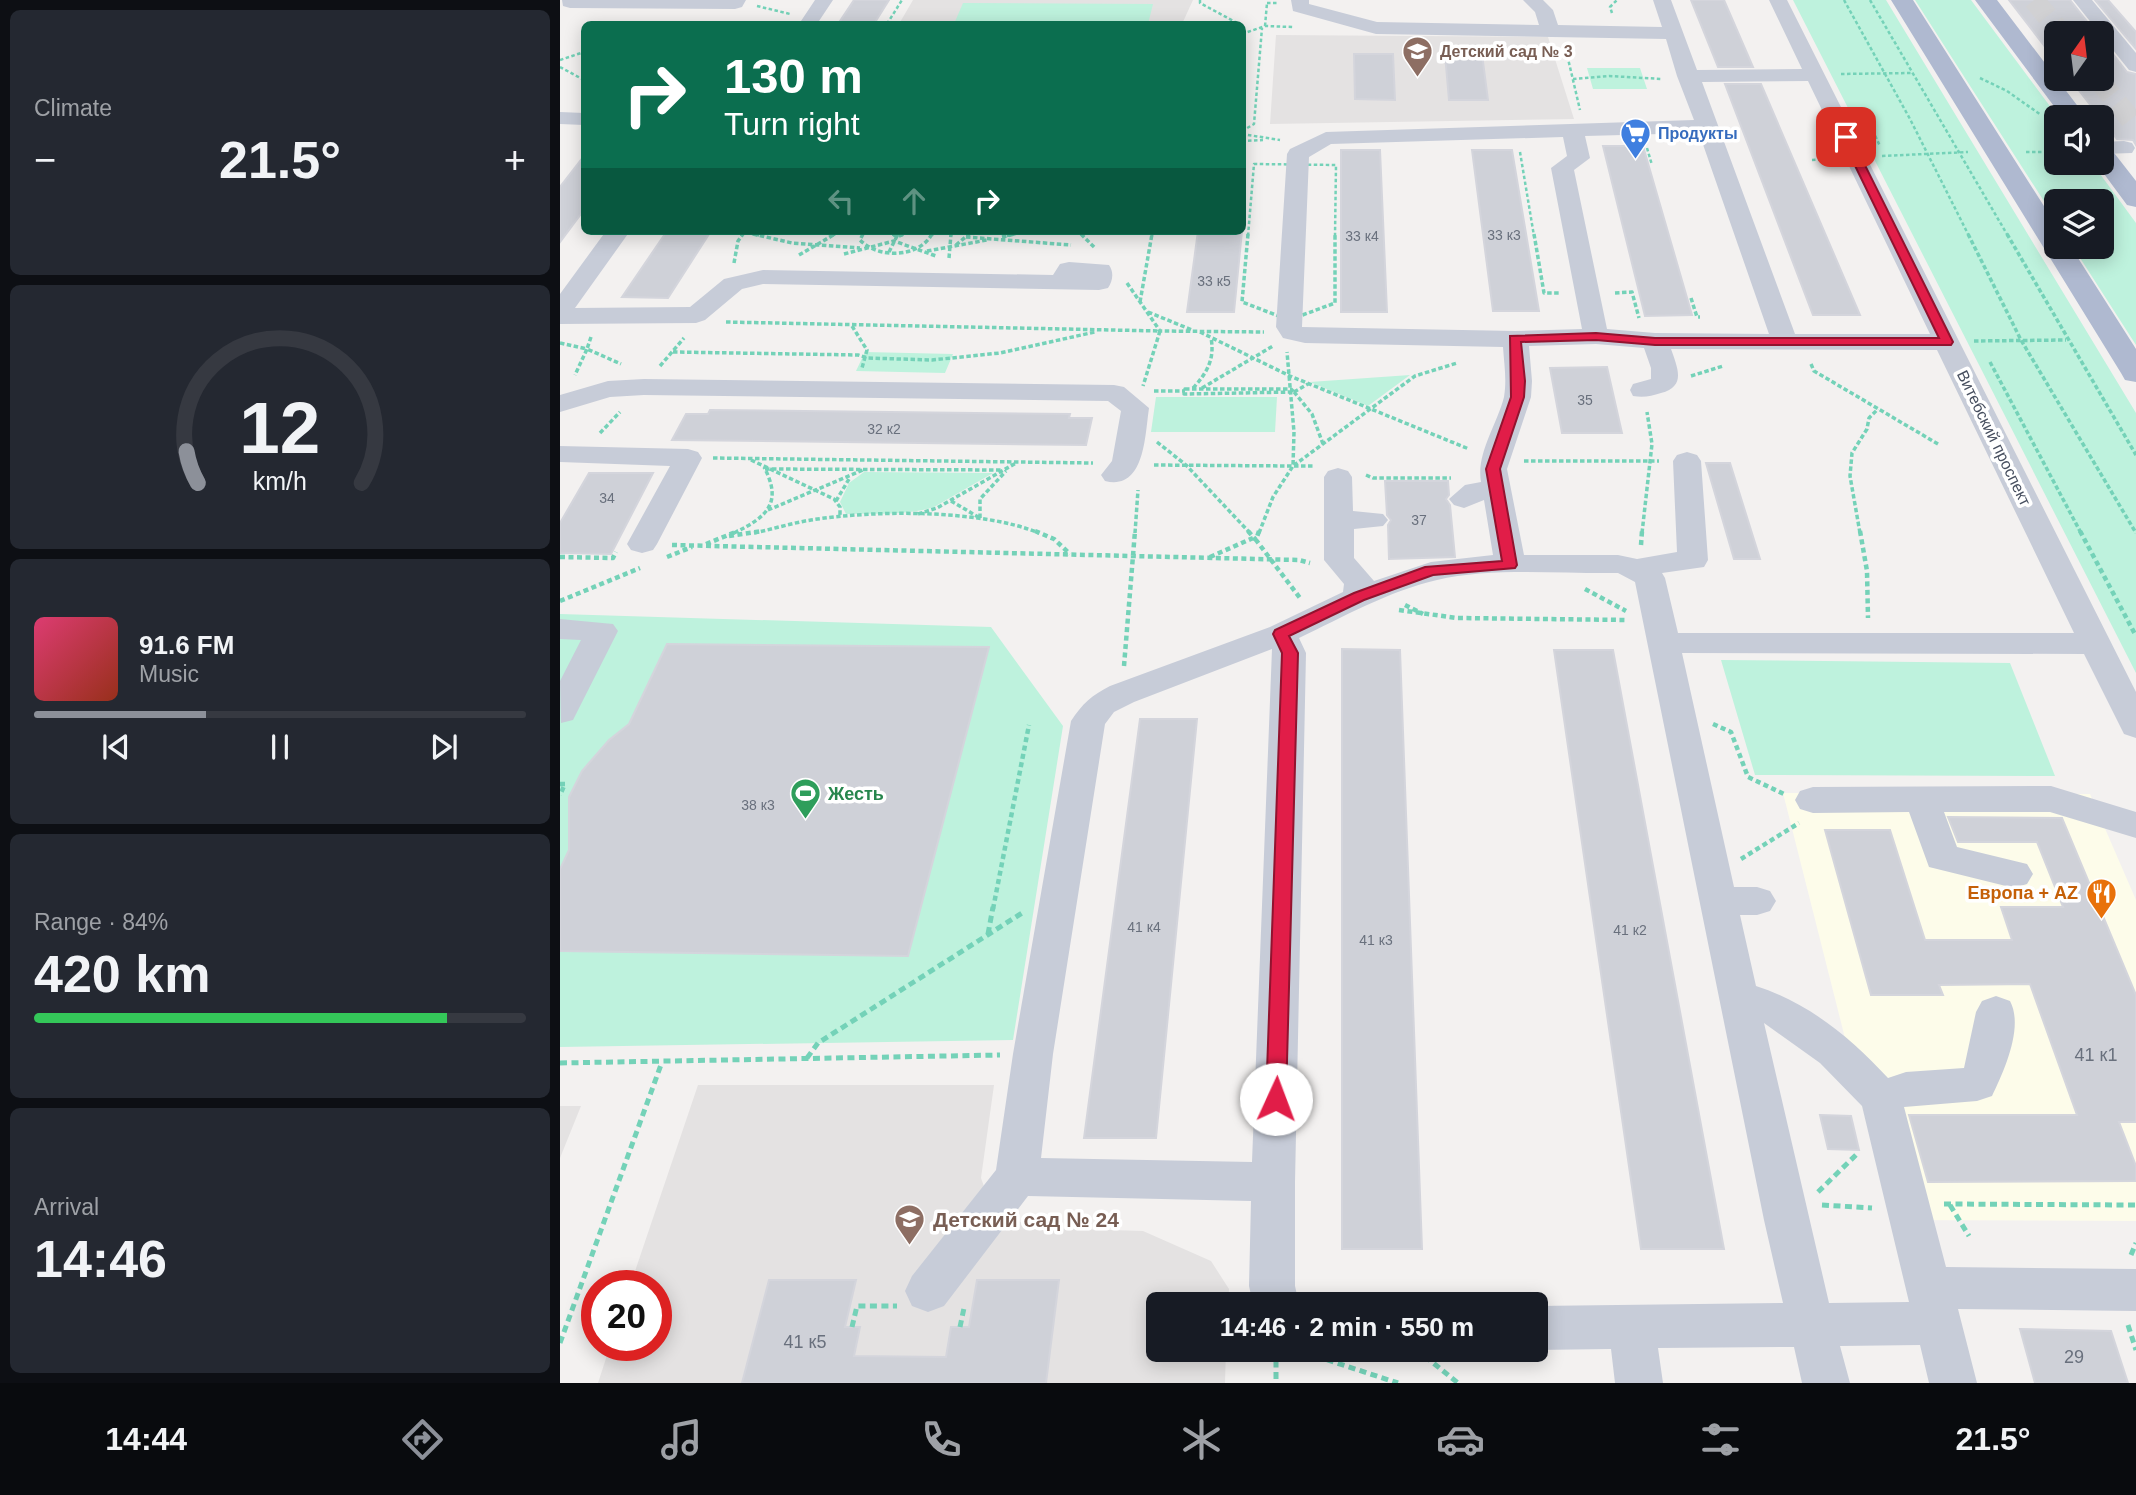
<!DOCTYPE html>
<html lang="en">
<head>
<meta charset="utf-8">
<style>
  :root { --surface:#171b24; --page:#242831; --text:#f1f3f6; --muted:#9ea1a6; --line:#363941; --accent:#8c9099 }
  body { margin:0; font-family:Arial,sans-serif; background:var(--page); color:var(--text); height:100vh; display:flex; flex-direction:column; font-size:26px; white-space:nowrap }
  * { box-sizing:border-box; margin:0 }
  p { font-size:23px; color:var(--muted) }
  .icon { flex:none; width:38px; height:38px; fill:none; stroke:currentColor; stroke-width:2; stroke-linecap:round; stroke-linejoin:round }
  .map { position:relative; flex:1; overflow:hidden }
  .side { display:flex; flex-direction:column; gap:10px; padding:10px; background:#0d0f14; width:560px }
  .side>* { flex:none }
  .banner { position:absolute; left:21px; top:21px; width:665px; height:214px; border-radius:10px; box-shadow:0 4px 18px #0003; background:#0b6e4f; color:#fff; overflow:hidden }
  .needle { width:46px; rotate:14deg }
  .fabs { position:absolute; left:1484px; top:21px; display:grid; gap:14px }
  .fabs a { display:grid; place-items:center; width:70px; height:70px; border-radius:10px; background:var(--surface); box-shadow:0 4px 18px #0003; font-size:35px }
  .speed { position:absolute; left:21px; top:1270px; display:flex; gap:14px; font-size:35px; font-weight:700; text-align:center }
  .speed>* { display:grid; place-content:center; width:91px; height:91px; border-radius:50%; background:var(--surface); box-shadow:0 4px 18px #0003; line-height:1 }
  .speed .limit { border:10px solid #d22; background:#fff; color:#111 }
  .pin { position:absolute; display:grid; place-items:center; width:60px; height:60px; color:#fff; margin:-30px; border-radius:14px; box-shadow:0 4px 10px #0006 }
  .me { position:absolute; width:77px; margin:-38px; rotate:2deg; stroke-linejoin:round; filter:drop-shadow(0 0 5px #0008) }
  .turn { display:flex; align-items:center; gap:24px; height:147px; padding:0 28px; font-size:32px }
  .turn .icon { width:91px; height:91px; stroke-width:2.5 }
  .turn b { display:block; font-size:49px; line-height:60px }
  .lanes { display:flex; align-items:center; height:66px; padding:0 28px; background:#0003; justify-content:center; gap:35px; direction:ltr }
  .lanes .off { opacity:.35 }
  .big { font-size:52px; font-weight:700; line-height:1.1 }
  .side .tile { flex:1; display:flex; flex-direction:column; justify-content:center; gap:10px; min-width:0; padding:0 24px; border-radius:10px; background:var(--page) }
  .side .dial { align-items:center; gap:0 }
  .dial svg { height:182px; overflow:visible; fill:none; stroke:var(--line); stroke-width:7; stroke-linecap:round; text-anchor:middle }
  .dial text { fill:var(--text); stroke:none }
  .song { display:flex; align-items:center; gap:21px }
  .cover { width:84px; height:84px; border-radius:10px; background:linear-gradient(135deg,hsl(340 70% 55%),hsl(10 70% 35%)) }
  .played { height:7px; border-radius:4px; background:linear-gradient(90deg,var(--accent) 35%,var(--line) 35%) }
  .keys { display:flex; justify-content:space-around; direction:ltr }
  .heat { display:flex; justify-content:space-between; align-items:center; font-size:38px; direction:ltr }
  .charge { height:10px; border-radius:5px; background:linear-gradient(90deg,#34c759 84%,var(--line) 0) }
  .trip { position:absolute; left:586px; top:1292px; width:402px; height:70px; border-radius:10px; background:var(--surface); box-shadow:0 4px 18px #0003; font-weight:700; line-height:70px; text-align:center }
  .tab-bar { display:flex; height:112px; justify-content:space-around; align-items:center; background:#090b0e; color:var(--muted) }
  .tab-bar .icon { width:49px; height:49px }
  .tab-bar .on { color:var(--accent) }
  .tab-bar b { font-size:32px; color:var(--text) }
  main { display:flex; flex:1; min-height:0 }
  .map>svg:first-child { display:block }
</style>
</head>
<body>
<main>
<section class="side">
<div class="tile"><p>Climate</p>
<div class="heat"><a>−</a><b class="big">21.5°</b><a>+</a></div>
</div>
<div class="tile dial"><svg viewBox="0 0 100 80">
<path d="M14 69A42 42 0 1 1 86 69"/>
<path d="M14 69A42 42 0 0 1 9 55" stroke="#8c9099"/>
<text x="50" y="56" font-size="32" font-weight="700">12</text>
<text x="50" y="72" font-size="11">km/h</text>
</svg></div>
<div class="tile">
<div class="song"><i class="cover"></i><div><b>91.6 FM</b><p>Music</p></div></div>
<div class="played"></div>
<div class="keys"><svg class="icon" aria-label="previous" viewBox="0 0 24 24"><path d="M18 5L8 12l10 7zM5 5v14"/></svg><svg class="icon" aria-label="pause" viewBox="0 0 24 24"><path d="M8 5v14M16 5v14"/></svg><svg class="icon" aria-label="next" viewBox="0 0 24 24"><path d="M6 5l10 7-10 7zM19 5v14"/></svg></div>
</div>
<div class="tile"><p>Range · 84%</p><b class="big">420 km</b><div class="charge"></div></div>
<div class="tile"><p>Arrival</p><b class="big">14:46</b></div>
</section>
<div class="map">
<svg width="1576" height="1383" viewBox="0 0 1576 1383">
  <rect width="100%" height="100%" fill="#f3f1f0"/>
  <!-- commercial -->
  <path fill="#fdfcea" d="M1223,793L1530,794L1576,900V1221L1331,1220Z"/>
  <!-- education -->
  <path fill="#e4e2e2" d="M353,0H633L622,24H339Z
    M716,35L988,37L1014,119L710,124Z
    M138,1085H434L421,1178L427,1195L462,1223L485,1228L583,1231L651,1261L669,1289L668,1304H598V1349H666L665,1383H38L50,1346H96V1286H70Z
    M0,1106H21L0,1158Z"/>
  <!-- green -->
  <path fill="#bef2dd" d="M1233,0H1326L1576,413V673Z
    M1355,0H1411L1498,117L1496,163H1532L1576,223V345L1513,247H1542V201H1496V220Z
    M403,3L593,4L588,24H394Z
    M1027,68H1080L1087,89H1033Z
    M305,352L393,354L385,373L296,371Z
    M850,375L808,406L750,382Z
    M596,397H717L715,432H591Z
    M304,472L433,473L374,507C345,516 316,513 286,514L280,502L289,483Z
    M0,614L431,627L503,726L453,1040L0,1047Z
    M1161,660L1450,663L1495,776L1195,775Z"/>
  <!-- building -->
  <path fill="#cfd1d8" stroke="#d4d5dc" stroke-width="2" d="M294,0H329L314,24H278Z
    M1131,0H1164L1193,67H1158Z
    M1449,0H1510L1536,33H1496V61Z
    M1535,0H1548L1576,32V49Z
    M1542,40L1567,72L1576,74V145L1573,140L1557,139L1510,79H1542Z
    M794,54H833L835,100L795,99Z
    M885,54H922L928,100H889Z
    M1165,84H1201L1300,315H1253Z
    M1043,146H1083L1132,315L1085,316Z
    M781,150H820L827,312H781Z
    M912,150H952L979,311H933Z
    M24,156V210L0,242V187Z
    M107,231H151L108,298L62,297Z
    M638,231H682L674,312H627Z
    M1047,367L1062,433H1002L990,368Z
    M150,410L510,414L509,418H532L526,445L112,440L126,414H148Z
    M1146,463H1170L1200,559H1174Z
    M29,473H93L51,554L0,553V523Z
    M825,481H888L889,495L886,499L890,505L895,557L829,559L828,525L831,520L827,515Z
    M107,644L429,647L348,956L0,951V869L9,850V797L22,771L49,740L69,724Z
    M782,649L840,650L862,1249H782Z
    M994,650H1053L1164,1249H1081Z
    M580,719H637L596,1138H524Z
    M1388,817L1502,818L1576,995V1122H1559L1576,1166V1181L1368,1182L1349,1115H1517L1470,984L1379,985L1383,995H1311L1265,830H1330L1365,940H1452L1441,907H1503L1477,842H1398Z
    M1260,1115L1291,1116L1299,1150L1268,1149Z
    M209,1280H296L285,1327H300L294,1356L386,1357L391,1327H409L417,1280H499L486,1383H182Z
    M1460,1329L1551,1331L1568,1383H1475Z"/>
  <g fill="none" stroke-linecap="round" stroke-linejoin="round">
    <!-- minor-tunnel -->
    <path stroke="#d1d1d3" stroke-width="21" stroke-dasharray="21 10" stroke-linecap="butt" d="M1474,0L1501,33
      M1538,79L1576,126"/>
    <!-- path-far3 -->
    <path stroke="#74d2b8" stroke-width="2.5" stroke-dasharray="3.5 2.5" stroke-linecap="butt" d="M640,0V3L679,24
      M1284,0L1350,119L1409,236
      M1310,0L1448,236
      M707,3H718
      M197,6L230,14
      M1052,13L1050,7L1057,0
      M327,24L342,0
      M705,26L707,3
      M682,34L705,26L733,27
      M1006,50L1020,110
      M0,60L24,52
      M0,67L24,80
      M1281,74L1352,73
      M1420,78L1447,91L1481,115
      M1013,79L1049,76L1102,79
      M1310,125L1320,146
      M682,131L694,124L702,28
      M682,134L720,140
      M682,141L703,140
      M1087,148L1092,165
      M960,152L974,236
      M1466,152H1496
      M1322,156L1408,152
      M1252,160L1272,159
      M328,231L335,236
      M407,231L408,236
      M518,231L523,236
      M184,232L201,236
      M181,236L184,232
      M272,236L281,231
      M302,236L304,231
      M337,236L340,231
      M340,236L352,231
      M372,236L373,231
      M391,236V231
      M447,236L469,231
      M592,236L593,231
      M688,236L694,164L776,165L775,236"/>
    <!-- path-far2 -->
    <path stroke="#74d2b8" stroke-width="3.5" stroke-dasharray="4.5 2.5" stroke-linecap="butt" d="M193,234L232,243L300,248
      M303,234L300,240C318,259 359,258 372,234
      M333,234L337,237L344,234
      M521,234L535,248
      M688,234L682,302L729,320L775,303V234
      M974,234L984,293H1000
      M1408,234L1461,340L1576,533
      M1447,234L1576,455
      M406,237L511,245
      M442,237L455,234
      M396,245L409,234
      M367,251L427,240
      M329,252L338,234
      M284,254L334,241L376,256
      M239,255L275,234
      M389,258L391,234
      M174,263L178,241L183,234
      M567,283L600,331L704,332
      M1055,293L1072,292L1079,318
      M1131,298L1137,317H1140
      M580,302L592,234
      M588,312L632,330
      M166,322L600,331L583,386
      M292,326L307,350L302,368
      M640,332L730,376L909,449
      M31,337L27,349L61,364
      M1414,341L1506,340
      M0,343L27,349L15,375
      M113,352L298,355L308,358L372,360L440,353L535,332
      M1430,362L1521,533
      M1251,364L1254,371L1378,444
      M100,366L124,338
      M1131,376L1163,366
      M633,388C647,373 655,359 651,338
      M642,388L713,346
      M625,389H731L734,392L624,394Z
      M594,391H625
      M734,392L752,414L763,444
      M734,392L748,384
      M40,433L60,412
      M597,442L626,465L690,533
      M153,458L533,463
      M191,460L274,499L280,507V516
      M964,461H1099
      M594,465L733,466L855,376L897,363
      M734,466H753
      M205,469L443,470
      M806,475L813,478H891
      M276,501L289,479
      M391,501L420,518
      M208,510L303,470
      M358,514L377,508L456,463
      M420,518V499L446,471
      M174,533C207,517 223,503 204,467
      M194,533C213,529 232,523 251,520C314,510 420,509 479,533
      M575,533L578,490
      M699,533L713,497L733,466L734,432L727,352
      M1082,533L1092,444L1087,412
      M1300,533L1290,476L1292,453L1307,429L1309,418L1318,409"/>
    <!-- path-far1 -->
    <path stroke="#74d2b8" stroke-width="4.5" stroke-dasharray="5 3.5" stroke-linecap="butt" d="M475,531L494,539L510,554
      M688,531L696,540
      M699,531L696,540L740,598
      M1300,531L1307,571L1308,618
      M1520,531L1576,636
      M169,536L202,531
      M146,544L178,531
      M112,545L739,560L750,563
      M1081,545L1082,531
      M0,557L53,558L56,552
      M107,557L132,547
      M650,557L693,538
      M1025,589L1066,611
      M0,601L80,568
      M845,605L863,614
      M839,610L897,618L1067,620
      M564,666L575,531
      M1153,724L1171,732L1188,777L1224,794
      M0,784H5L0,795
      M1181,859L1239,823
      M433,909L469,725"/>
    <!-- path -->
    <path stroke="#74d2b8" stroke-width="5" stroke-dasharray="7 4.5" stroke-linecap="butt" d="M428,934L433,907
      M247,1058L258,1043L462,913
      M0,1063L440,1055
      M1258,1192L1299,1152
      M1384,1204L1576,1205
      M1262,1205L1312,1208
      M1390,1205L1409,1236
      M1571,1255L1576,1243
      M1568,1325L1576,1350
      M292,1327L297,1306H337
      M400,1327L404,1308
      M0,1343L102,1062
      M716,1349V1383
      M734,1349L838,1383
      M856,1349L898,1383"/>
    <!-- minor -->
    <path fill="#c7ccd8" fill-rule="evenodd" d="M2,0H186L182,7L175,9L10,8L3,6Z
      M255,0H273L257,24H239Z
      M731,0H749V4L817,22L979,25L975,12L963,0H983L993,10L998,25L1102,27L1093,0H1111L1137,70L1242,69L1209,0H1227L1576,692V738L1564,734L1524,654L1122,653L1174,887H1197L1210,891L1216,901L1210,911L1197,915H1180L1196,986C1249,1003 1291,1038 1328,1078L1346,1072L1404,1068L1416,1012L1422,1001L1436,996L1450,1001C1464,1027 1444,1071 1432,1096L1417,1101L1344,1107L1386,1267L1576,1269V1311L1398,1309L1417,1383H1369L1360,1345L1280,1346L1290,1383H1242L1234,1347L1098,1348L1103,1383H1055L1051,1349L976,1350L974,1349H976V1306L1223,1303L1204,1220L1075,582L1058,573C1002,574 930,567 877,580C829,591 783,617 739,638L746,653L735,1182V1286L739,1304H693L689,1286L691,1201L468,1196L384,1306L368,1312L352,1306L345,1291L352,1276L436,1170L453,1054L511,721C522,704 532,695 550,686L710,627L783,592L784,584L764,560V477L768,471L778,468L788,471L792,477L793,511L823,514L828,520L823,526L794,529V558L814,581L871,562L933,555L924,500L904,508L894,505L889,499L905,485L921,482C916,453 937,425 944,397C947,380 944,363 943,347L745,343L723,338L716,327L727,154L730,149L766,132L1134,120L1117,76L1106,39L816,34L733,11ZM1248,81L1370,334H1235L1142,82ZM1139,133L1209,334L1095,333L1047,329L1014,170L1030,158L1025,136ZM1003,137L1007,156L991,168L1022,329L955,331L742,327L749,157L771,144ZM1036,344L1084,348L1091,368V379L1073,384L1070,390L1073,396C1084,398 1091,396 1101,393C1126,386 1118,369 1111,349L1377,350L1514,633H1118L1105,578L1102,573L1144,567L1148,560L1141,461L1137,455L1127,452L1117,455L1113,461L1117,552L1077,559L1058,555H964L947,469L971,397L972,381L969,346ZM712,649L692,1162L481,1158L493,1054L545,724L554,712L574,702ZM1204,1023L1260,1063L1302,1106L1349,1302L1269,1303Z
      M1513,0H1532L1576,53V72L1569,70Z
      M0,112L24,113V125L0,124Z
      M1564,141L1572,143L1575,148L1572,153L1542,154V142Z
      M46,231H70L15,308L130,307L164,279L203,270L493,275L500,264L509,262L549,265C554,272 553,281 548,288L539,290L203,284L182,289L145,320L136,323L0,324V294Z
      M84,379L554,385L564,387L589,408C585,435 585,491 545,481L541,475L552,461L561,411L548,401L84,395L50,397L0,412V395L48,381Z
      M0,446L128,449L138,452L142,458L97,544L93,550L82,553L71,550L67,544L110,466L0,462Z
      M0,619L53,624L58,631L13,720L1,723L0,681L21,640L0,639Z
      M1491,786L1576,812V838L1490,812H1384L1397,847L1467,864L1473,874L1467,884L1454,888L1369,867L1349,812L1253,813L1240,809L1235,800L1240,791L1253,787Z"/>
    <!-- major -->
    <path fill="#afb9d0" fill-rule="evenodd" d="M1331,0H1353L1496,225V247H1511L1576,349V382L1565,380L1561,373Z
      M1415,0H1437L1526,117H1502Z
      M1542,146L1551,149L1576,181V207L1567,205L1536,163H1542Z"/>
  </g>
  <!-- route -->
  <path fill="#e11d48" stroke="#92132f" stroke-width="2" d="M1282,135L1291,137L1393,342L1391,345H1095L1036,340L961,342L965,381L964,397L940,469L957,565L955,568L873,575L804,600L729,636L738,653L726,1099L723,1105L716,1107L708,1105L706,1099L722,653L713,634L715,630L794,593L865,567L942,561L926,469L951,397L950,336L1036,333L1095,338H1379L1281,137Z"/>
  <!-- icons -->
  <defs>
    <symbol id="school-pin" viewBox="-11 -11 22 30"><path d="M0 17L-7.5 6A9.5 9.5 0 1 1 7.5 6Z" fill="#8d6e63" stroke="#fff"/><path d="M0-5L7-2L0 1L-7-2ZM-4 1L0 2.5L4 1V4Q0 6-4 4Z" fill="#fff"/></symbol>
    <symbol id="supermarket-pin" viewBox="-11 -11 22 30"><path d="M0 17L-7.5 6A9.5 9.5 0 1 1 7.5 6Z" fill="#3f7fe0" stroke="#fff"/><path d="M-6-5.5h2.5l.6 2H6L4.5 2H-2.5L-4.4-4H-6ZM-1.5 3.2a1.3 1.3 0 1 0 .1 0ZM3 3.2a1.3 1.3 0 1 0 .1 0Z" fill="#fff"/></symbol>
    <symbol id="stadium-pin" viewBox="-11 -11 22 30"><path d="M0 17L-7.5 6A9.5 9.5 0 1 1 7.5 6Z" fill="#2e9e5b" stroke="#fff"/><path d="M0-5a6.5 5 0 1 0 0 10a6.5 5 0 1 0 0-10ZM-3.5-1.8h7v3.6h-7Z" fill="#fff"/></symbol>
    <symbol id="restaurant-pin" viewBox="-11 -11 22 30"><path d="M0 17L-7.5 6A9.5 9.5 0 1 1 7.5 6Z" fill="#e8710a" stroke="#fff"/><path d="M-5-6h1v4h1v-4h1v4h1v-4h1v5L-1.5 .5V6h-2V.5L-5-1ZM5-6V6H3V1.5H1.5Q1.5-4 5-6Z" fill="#fff"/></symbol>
  </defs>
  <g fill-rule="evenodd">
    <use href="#school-pin" x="840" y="34" width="35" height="47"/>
    <use href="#supermarket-pin" x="1058" y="116" width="35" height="47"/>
    <use href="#stadium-pin" x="228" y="776" width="35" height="47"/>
    <use href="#restaurant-pin" x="1524" y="876" width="35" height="47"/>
    <use href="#school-pin" x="332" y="1202" width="35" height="47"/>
  </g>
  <g text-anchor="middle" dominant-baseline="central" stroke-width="7" stroke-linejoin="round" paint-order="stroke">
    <!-- number labels -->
    <g font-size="14" fill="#69707d">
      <text x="944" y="235">33 к3</text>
      <text x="802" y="236">33 к4</text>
      <text x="654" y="281">33 к5</text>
      <text x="1025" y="400">35</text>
      <text x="324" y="429">32 к2</text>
      <text x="47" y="498">34</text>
      <text x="859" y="520">37</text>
      <text x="198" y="805">38 к3</text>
      <text x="584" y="927">41 к4</text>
      <text x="1070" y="930">41 к2</text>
      <text x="816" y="940">41 к3</text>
    </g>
    <!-- far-education labels -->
    <g font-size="16" font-weight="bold" fill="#785e54" stroke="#fff" text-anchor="start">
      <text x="880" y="51">Детский сад № 3</text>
    </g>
    <!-- far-shop labels -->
    <g font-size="16" font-weight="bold" fill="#366cbe" stroke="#fff" text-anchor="start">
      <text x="1098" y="133">Продукты</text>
    </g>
    <!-- far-street labels -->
    <g font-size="16" fill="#474f5f" stroke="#fff">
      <text transform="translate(1434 438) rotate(64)">Витебский проспект</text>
    </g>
    <!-- leisure labels -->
    <g font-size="18" font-weight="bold" fill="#27864d" stroke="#fff" text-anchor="start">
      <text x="268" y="794">Жесть</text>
    </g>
    <!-- food labels -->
    <g font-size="18" font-weight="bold" fill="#c56008" stroke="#fff" text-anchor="end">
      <text x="1518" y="893">Европа + AZ</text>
    </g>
    <!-- near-number labels -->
    <g font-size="18" fill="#69707d">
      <text x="1536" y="1055">41 к1</text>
      <text x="245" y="1342">41 к5</text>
      <text x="1514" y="1357">29</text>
    </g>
    <!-- near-education labels -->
    <g font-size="21" font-weight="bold" fill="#785e54" stroke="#fff" text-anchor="start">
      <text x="373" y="1219">Детский сад № 24</text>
    </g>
  </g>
</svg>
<div class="fabs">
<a><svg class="needle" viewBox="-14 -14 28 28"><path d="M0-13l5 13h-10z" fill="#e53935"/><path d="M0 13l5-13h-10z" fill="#9ea1a6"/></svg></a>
<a><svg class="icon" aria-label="sound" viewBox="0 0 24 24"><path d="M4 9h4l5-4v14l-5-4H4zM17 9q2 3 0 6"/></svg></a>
<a><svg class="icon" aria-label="layers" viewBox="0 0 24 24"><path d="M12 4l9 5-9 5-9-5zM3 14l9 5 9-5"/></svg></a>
</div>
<div class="speed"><div class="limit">20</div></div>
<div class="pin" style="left:1286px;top:137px;background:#d93025"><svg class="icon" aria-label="arrive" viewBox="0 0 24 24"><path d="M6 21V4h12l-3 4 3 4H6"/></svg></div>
<svg class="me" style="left:716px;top:1099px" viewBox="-20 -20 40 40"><circle r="19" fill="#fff"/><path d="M0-13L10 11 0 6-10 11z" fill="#e11d48"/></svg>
<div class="trip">14:46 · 2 min · 550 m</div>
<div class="banner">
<div class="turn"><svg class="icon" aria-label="right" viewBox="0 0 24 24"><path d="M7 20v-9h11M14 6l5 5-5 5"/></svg><div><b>130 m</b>Turn right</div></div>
<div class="lanes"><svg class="icon off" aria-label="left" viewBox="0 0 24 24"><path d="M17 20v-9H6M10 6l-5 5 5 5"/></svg><svg class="icon off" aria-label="ahead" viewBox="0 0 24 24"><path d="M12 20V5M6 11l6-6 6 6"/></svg><svg class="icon" aria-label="right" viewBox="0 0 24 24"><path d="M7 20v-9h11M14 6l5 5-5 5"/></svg></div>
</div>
</div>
</main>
<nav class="tab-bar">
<b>14:44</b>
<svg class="icon on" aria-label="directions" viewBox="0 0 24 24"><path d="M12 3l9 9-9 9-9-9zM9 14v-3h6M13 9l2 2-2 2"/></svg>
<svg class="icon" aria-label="music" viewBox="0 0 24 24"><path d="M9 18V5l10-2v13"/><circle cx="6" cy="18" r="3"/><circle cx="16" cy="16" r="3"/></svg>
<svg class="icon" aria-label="phone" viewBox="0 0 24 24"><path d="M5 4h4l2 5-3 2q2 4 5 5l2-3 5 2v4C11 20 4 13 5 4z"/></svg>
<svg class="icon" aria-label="climate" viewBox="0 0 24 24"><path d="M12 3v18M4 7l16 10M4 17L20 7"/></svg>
<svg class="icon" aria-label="car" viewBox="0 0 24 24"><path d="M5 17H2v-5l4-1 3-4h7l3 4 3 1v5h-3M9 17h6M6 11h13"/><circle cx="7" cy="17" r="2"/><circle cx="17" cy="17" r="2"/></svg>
<svg class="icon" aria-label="filters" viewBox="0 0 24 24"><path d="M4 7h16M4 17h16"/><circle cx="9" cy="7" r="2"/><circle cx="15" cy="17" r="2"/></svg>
<b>21.5°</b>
</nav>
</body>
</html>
